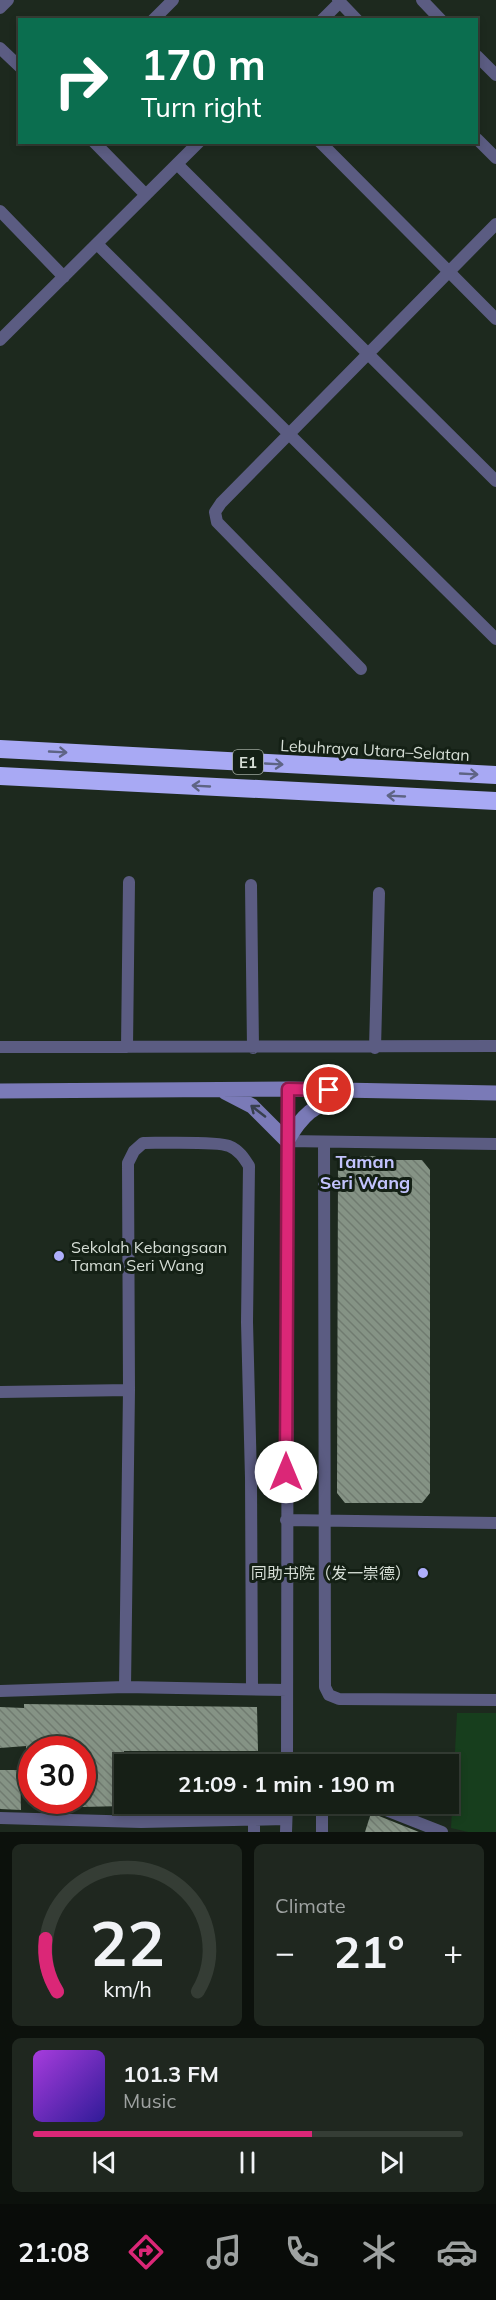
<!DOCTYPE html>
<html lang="en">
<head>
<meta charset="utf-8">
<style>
  :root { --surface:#161f16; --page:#1f271f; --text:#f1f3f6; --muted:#9ea2a1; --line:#353d35; --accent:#db2777 }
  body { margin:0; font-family:Mulish,"Noto Sans SC",sans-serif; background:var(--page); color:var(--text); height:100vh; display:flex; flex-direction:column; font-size:22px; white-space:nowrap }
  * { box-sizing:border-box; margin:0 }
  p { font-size:20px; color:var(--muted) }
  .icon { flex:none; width:33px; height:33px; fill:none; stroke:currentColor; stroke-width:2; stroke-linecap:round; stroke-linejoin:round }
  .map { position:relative; height:1832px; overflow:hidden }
  .side { display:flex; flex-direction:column; gap:12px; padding:12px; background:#0c110c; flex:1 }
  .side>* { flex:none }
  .banner { position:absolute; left:18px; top:18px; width:460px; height:126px; border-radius:0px; box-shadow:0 3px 9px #0003,0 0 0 2px var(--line); background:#0b6e4f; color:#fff; overflow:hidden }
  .speed { position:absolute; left:18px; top:1736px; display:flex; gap:12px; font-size:30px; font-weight:700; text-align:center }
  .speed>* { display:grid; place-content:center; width:78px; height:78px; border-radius:50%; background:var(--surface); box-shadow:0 3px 9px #0003,0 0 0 2px var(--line); line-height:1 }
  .speed .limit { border:9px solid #d22; background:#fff; color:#111 }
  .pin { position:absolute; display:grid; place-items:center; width:51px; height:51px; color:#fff; margin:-26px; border:3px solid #fff; border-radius:50%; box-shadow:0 2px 6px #0007 }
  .me { position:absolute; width:66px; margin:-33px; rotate:0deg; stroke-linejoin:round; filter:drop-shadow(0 0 4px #0008) }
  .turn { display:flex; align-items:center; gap:21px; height:126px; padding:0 24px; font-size:27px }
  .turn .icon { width:78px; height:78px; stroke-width:2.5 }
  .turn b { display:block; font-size:42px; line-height:51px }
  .big { font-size:45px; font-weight:700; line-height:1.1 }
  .side .card { flex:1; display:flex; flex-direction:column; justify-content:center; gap:9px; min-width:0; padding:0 21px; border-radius:9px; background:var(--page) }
  .side .dial { align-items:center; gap:0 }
  .dial svg { height:156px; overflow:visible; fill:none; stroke:var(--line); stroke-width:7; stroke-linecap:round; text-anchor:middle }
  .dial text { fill:var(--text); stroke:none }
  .song { display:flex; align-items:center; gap:18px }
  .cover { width:72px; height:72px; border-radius:9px; background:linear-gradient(135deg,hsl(280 70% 55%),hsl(250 70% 35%)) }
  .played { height:6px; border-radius:3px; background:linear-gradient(90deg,var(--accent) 65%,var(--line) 65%) }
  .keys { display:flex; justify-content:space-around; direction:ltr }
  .heat { display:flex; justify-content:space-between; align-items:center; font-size:33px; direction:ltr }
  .side .tiles { flex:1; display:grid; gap:12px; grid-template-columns:1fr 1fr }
  .card:last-child { grid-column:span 2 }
  .trip { position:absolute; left:114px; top:1754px; width:345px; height:60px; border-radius:0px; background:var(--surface); box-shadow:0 3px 9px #0003,0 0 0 2px var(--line); font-weight:700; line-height:60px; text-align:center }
  .dock { display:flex; height:96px; justify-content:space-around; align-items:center; background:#090c09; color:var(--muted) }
  .dock .icon { width:42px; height:42px }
  .dock .active { color:var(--accent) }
  .dock b { font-size:27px; color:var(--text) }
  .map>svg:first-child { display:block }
</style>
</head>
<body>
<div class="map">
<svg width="496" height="1832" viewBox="0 0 496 1832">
  <defs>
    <pattern id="building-back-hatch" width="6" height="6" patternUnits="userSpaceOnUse" patternTransform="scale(1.5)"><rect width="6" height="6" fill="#859385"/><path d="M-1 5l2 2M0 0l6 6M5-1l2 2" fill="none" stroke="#707b70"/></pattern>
  </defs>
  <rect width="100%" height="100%" fill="#1d291e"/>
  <!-- green -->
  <path fill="#173e1d" d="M457,1713H496V1832H468L451,1828Z"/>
  <!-- building -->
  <path fill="url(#building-back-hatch)" d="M345,1156H376V1160H422L430,1170V1493L422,1503H345L337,1493L338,1166Z
    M24,1704L257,1707L258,1751H124V1806L82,1807V1749H26V1746L0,1748V1707L24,1708Z
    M0,1770H20L21,1810L0,1809Z
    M371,1813L374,1814L419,1832H365Z"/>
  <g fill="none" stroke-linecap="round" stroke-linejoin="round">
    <!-- minor -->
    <path stroke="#5b5c82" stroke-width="12" d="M338,0L357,20
      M422,0L441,20
      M0,8L8,0
      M153,20L173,0
      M322,20L340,2
      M0,48L20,67
      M477,56L496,75
      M477,139L496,158
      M94,142L146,195
      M320,142L496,319
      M177,164L496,481
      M0,211L64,277
      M97,244L496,639
      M0,340L199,142
      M361,669L217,522L215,512L221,503L496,224
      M251,885L253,1048
      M0,1047L496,1046
      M127,1047L129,882
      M375,1048L379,893
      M287,1141L496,1144
      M324,1142L325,1687L329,1695L339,1699L496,1700
      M0,1392L129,1390
      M286,1520L496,1523
      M125,1687L129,1390L128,1163L134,1151L143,1143C159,1143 218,1141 229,1146C239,1150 244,1158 249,1166L247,1322L251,1478L252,1689
      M0,1691L125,1687L287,1690
      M287,1764L288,1089
      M368,1803L442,1832
      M0,1818L141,1822L286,1819
      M254,1832V1819
      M286,1832L287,1803
      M322,1832V1803"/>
    <!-- secondary -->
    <path stroke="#7a7ab7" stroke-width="15" d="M0,1091L288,1089L496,1093
      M225,1092L252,1106L287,1141C305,1110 315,1107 346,1092"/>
    <!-- motorway -->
    <path stroke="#a8a9f4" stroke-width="18" d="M0,749L496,775
      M0,776L496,801"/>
  </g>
  <!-- one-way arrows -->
  <defs><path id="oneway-shaft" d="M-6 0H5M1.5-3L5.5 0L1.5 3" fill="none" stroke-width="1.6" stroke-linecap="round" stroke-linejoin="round" transform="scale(1.5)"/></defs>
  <g stroke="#5e6484">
    <use href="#oneway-shaft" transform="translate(58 752) rotate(3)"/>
    <use href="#oneway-shaft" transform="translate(274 764) rotate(3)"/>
    <use href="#oneway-shaft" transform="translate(469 774) rotate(3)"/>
    <use href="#oneway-shaft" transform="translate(201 786) rotate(-177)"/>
    <use href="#oneway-shaft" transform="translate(396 796) rotate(-177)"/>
  </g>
  <use stroke="#38404e" href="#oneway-shaft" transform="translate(258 1111) rotate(-142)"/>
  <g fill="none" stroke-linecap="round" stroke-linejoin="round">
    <defs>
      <path id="route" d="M286,1472L288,1089L329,1090"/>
    </defs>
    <!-- route casing -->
    <use href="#route" stroke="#8e194d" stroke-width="15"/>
    <!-- route -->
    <use href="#route" stroke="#db2777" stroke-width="10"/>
  </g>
  <!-- markers -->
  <g fill="#aeaefb" stroke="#142015" stroke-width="2">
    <circle cx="59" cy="1256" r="6"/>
    <circle cx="423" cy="1573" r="6"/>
  </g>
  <g text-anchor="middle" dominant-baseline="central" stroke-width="6" stroke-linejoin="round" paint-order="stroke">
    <!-- shield labels -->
    <rect fill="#142015" stroke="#9ca59c" stroke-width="1.5" x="233" y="750" width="30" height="24" rx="4.5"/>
    <g font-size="15" font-weight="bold" fill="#d6ded6">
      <text x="248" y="762">E1</text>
    </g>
    <!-- street labels -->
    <g font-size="16" fill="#d6ded6" stroke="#142015">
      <text transform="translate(375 750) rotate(3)">Lebuhraya Utara–Selatan</text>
    </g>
    <!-- poi labels -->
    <g font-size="16" fill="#d6ded6" stroke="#142015" text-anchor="start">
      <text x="71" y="1247">Sekolah Kebangsaan<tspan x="71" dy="18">Taman Seri Wang</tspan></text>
      <text x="411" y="1573" text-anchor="end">同助书院（发一崇德）</text>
    </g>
    <!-- neighbourhood labels -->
    <g font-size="18" font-weight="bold" fill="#c2c3fd" stroke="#142015">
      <text x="365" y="1161">Taman<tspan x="365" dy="21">Seri Wang</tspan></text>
    </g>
  </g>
</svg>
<div class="speed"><div class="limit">30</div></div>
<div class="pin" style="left:329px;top:1090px;background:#d93025"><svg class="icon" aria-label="arrive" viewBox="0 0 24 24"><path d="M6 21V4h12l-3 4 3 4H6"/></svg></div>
<svg class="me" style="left:286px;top:1472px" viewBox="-20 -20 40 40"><circle r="19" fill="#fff"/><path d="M0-13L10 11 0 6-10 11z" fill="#db2777"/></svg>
<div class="trip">21:09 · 1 min · 190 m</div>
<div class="banner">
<div class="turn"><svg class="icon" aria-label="right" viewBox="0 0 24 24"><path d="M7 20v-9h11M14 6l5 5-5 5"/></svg><div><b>170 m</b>Turn right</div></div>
</div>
</div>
<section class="side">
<div class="tiles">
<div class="card dial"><svg viewBox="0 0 100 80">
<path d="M14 69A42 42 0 1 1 86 69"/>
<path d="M14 69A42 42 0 0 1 8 42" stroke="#db2777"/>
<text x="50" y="56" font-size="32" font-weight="700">22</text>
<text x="50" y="72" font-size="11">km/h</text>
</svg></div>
<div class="card"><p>Climate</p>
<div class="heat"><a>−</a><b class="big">21°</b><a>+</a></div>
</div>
<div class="card">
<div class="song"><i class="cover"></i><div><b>101.3 FM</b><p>Music</p></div></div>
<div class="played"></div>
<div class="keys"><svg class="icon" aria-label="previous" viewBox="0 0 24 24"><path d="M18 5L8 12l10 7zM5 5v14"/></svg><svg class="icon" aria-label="pause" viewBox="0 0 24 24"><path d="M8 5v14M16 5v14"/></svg><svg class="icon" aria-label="next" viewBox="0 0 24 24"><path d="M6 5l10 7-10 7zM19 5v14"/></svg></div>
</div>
</div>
</section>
<nav class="dock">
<b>21:08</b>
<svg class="icon active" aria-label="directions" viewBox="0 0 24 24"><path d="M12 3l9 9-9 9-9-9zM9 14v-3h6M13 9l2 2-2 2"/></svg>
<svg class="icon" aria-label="music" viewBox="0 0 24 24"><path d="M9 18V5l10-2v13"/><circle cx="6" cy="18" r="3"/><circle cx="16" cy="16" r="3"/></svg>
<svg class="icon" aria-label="phone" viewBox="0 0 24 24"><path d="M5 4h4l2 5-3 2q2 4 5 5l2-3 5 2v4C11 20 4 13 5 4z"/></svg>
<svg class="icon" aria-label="climate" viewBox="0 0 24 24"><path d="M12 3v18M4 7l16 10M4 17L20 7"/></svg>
<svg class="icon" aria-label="car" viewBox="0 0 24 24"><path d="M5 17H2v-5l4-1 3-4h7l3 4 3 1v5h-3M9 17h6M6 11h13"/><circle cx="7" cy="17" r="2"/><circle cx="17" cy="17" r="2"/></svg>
</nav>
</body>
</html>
